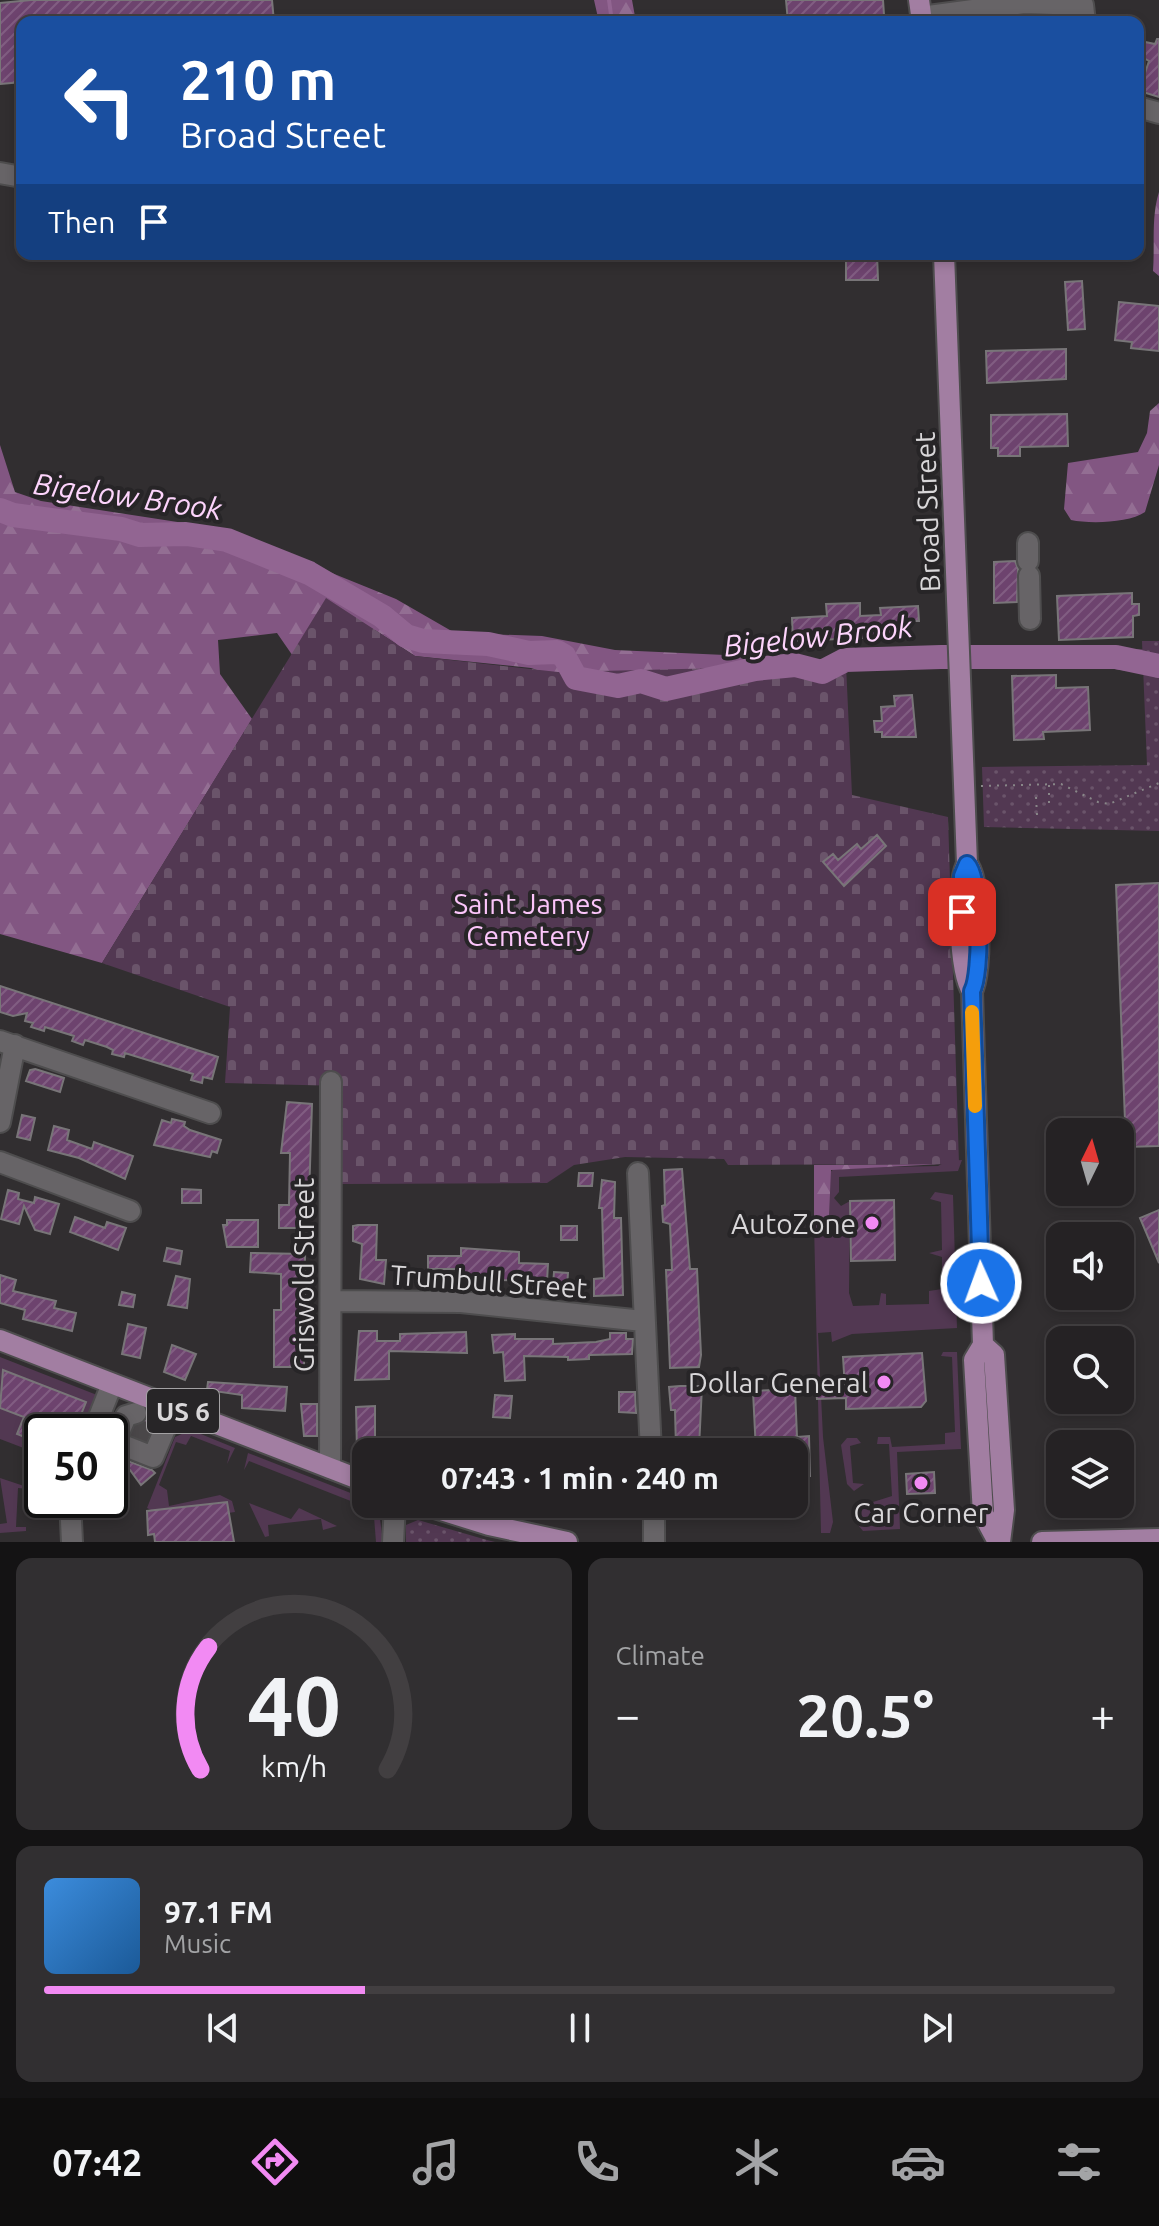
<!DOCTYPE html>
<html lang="en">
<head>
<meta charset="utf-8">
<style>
  :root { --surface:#252224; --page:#312f31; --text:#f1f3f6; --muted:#a3a4a6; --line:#423f41; --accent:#f28af3 }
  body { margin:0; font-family:Ubuntu,sans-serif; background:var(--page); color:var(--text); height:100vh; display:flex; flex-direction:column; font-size:30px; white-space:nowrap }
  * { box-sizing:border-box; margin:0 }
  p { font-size:26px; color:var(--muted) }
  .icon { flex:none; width:44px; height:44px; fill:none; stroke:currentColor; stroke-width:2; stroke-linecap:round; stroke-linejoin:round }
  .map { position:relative; height:1542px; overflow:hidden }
  .drawer { display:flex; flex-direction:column; gap:16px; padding:16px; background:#141314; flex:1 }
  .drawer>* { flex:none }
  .top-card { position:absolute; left:16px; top:16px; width:1128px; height:244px; border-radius:16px; box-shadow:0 4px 12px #0003,0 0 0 2px var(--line); background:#1a4fa0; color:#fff; overflow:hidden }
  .needle { width:52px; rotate:5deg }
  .buttons { position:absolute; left:1046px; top:1118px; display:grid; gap:16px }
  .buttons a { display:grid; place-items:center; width:88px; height:88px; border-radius:16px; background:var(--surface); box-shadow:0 4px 12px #0003,0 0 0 2px var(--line); font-size:40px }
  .speed { position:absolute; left:24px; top:1414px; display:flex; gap:16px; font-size:40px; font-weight:700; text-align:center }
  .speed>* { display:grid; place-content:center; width:104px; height:104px; border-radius:50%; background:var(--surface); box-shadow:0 4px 12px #0003,0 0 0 2px var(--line); line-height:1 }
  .speed .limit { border:4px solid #111; border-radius:12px; background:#fff; color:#111 }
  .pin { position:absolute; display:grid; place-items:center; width:68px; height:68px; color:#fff; margin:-34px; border-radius:16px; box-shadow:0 4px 12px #0006 }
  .me { position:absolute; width:88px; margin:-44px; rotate:358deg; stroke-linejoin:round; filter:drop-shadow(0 0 6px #0008) }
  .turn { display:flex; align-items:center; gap:28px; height:168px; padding:0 32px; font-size:36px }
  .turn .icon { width:104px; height:104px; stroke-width:2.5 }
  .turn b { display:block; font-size:56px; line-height:68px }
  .then { display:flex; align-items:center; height:76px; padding:0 32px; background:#0003; gap:16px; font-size:30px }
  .big { font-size:60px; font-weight:700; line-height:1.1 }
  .drawer .tile { flex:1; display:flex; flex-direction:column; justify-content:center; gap:12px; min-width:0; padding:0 28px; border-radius:16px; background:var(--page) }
  .drawer .dial { align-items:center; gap:0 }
  .dial svg { height:208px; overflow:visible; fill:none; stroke:var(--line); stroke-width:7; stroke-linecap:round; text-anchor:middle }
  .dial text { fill:var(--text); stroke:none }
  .song { display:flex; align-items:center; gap:24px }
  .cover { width:96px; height:96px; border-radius:12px; background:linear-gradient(135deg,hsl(210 70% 55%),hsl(210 70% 35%)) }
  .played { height:8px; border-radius:4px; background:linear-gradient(90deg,var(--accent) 30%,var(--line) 30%) }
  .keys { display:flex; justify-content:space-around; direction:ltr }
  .heat { display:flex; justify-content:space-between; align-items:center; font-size:44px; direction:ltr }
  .drawer .tiles { flex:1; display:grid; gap:16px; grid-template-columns:1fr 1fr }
  .tile:last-child { grid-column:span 2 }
  .trip { position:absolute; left:352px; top:1438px; width:456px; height:80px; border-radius:16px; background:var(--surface); box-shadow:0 4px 12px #0003,0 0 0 2px var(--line); font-weight:700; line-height:80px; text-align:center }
  .menu { display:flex; height:128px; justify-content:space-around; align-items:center; background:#0f0e0e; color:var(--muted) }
  .menu .icon { width:56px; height:56px }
  .menu .selected { color:var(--accent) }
  .menu b { font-size:36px; color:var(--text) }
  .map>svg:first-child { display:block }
</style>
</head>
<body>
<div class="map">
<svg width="1159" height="1542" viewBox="0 0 1159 1542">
  <defs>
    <pattern id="forest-firs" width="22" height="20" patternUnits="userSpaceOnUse" patternTransform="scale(2)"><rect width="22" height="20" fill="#825682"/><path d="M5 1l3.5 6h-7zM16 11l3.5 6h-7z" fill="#936e93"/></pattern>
    <pattern id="cemetery-stones" width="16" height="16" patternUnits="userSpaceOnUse" patternTransform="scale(2)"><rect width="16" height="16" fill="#523852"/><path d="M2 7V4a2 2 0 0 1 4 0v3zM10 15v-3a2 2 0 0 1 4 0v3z" fill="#6a546a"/></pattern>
    <pattern id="park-dots" width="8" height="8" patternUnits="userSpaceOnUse" patternTransform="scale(2)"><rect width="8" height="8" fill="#523852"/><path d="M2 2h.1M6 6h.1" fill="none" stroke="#6a546a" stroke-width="1.8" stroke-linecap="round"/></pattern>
    <pattern id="building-hatch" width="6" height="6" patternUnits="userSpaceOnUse" patternTransform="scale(2)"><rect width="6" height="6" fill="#6d436e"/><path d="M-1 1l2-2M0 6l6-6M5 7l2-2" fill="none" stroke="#815d82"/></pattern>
  </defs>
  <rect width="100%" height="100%" fill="#312e30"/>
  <!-- green -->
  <path fill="#523852" d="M962,1160L958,1171L839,1177V1192L834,1198L841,1206L850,1201L849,1293L853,1306L879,1305L881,1293L886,1294V1305L929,1304V1291L942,1289V1257L929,1253L942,1250L941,1202L930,1199L935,1192L953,1195L957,1328L852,1334L832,1342L831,1332L818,1333L823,1437L833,1522L830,1533H821L814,1223L820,1222L829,1210V1173L835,1168L938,1166L947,1161Z
    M943,1352H957L961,1449L897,1452L900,1529L863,1531L854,1520V1508L892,1496L889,1444H877L878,1437H890L892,1447L945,1444V1433L955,1432L952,1357L941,1356Z
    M0,1357L97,1395L83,1432H42V1455L0,1439Z
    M191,1430L235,1448L227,1464L230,1451L191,1436L186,1445L176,1442L159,1485L167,1490L169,1506L220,1495L232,1501L235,1512L228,1513L227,1502L153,1511L147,1508L175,1437Z
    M847,1438H857L861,1443L850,1446L853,1483L864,1484L854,1491L847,1484L841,1445Z
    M248,1453L366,1499V1504H378L383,1542H376L374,1517L365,1515L366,1507L249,1461L244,1470Z
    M0,1478L24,1486L30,1478L28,1489L18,1488L16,1527H26V1531L0,1533V1524L7,1523Z
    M249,1503L291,1519L299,1508L337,1526L323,1530L321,1519L268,1525L269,1536L265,1537Z"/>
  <!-- forest -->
  <path fill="url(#forest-firs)" d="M594,0H632L636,22H599Z
    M1159,192V276L1153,271C1155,245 1151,217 1159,192Z
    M1159,403V465L1145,512C1129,523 1090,524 1071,520L1064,509L1068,463L1138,452L1147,433L1150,411Z
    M0,445L15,492L41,501L223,529L396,599L455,633L542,636L615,650L747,656L754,679L833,768L531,668L415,656L375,630L326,704L277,633L218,640L220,674L252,719L102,963L0,934Z
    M998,646L1159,650L1151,674L1092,666L1003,669L997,666L992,653Z
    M942,1164L831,1170L829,1215L814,1223V1165Z"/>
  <!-- cemetery -->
  <path fill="url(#cemetery-stones)" d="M326,598L415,656L558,672L846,665L852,795L948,817L959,1164L728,1165L724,1159L625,1157L574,1165L547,1183L342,1184V1086L225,1083L230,1007L102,963Z"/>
  <!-- park -->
  <path fill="url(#park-dots)" d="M1142,641H1159V831L984,827L982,767L1147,765Z
    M418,1520L487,1540L495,1542H406V1525Z"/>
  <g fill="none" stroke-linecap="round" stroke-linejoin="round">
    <!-- stream -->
    <path stroke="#926592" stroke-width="4" d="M609,0L612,22"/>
    <!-- river -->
    <path stroke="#926592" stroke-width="24" d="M0,510L13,515L121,529L140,535L186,534L227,540L309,573L382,616L406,636L423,641L488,644L529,653L557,652L564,656L576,678L618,686L641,681L666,689L755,669L795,665L822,672L845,660L941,657H1116L1159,666"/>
  </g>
  <!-- building -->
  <path fill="url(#building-hatch)" stroke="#787578" stroke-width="2" d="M31,0H272L274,22H22V82L0,84V3Z
    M786,0H883L884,15L788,22Z
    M1025,16H1034V22H981Z
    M1157,39H1159V97L1143,92L1145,87L1141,85L1149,61L1140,56L1145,42L1155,44Z
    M846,254H877L878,280H846Z
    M1082,281L1085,329L1068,330L1065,282Z
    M1119,302L1159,306V351L1131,348L1132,342L1115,340Z
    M1066,349V379L987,383L986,351Z
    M1067,414L1068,446L1020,447V456H998V448H991V415Z
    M1015,561L1018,569L1017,602L994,603V562Z
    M1132,593V604H1139V615L1133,616V637L1059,640L1057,596Z
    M860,603V616L881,615L880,608L918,606L919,621H908L909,636L793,641L792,618L827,616L826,604Z
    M1056,675V688L1088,687L1090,730L1043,732L1044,739L1014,740L1012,676Z
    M912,695L916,737H882V732H875L874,721H882L881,707L895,706L894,696Z
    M877,835L886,846L844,886L823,862L833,854L838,860L857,844L861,849Z
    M1159,883V1146L1126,1147L1116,885Z
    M0,986L218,1057L212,1079L203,1077L202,1083L191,1080L193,1074L125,1053L124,1057L112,1054L113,1050L107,1047L85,1040L83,1045L72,1041L74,1036L45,1027L44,1031L31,1027L33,1023L25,1021L27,1013L13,1016L0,1012Z
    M35,1069L64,1078L60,1092L26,1081L30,1070Z
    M287,1102L312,1104L308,1228H279V1205H289L290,1153H281Z
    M22,1115L35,1118L30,1140L17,1137Z
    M172,1119L185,1122L184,1126L190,1130L221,1140L217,1153L212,1151L210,1157L154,1145L162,1120L171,1123Z
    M54,1126L69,1130L67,1140L92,1149L94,1142L133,1156L125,1179L79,1158L48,1150Z
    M682,1169L690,1269H697L701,1355L699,1367L670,1368L666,1270H672L670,1224L663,1222L662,1206L665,1205L664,1170Z
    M579,1173H593L592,1186H578Z
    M602,1180L615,1182L614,1218H621L623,1295L594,1296V1279L604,1278L602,1208H599Z
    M182,1189L201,1190V1203H182Z
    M8,1190L19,1193L18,1199L34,1203L35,1197L59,1204L50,1234L35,1230L24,1206L19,1224L1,1219Z
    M894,1200L895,1260L851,1261L850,1201Z
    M1159,1210V1263L1140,1218Z
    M75,1217L105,1228L107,1222L126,1228L118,1250L70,1232Z
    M227,1220H258V1247H227L223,1225H227Z
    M358,1225H377L376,1260H386L384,1284L360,1279L362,1244L353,1241V1226Z
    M561,1226H577V1240H561Z
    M167,1248L182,1251L180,1264L164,1261Z
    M461,1248L519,1252V1263L548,1264L547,1281L496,1280L459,1276L460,1269H428V1256H461Z
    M251,1253L305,1254L304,1367H274V1310H281V1274L250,1272Z
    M554,1272L568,1273L567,1286L553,1285Z
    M0,1275L16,1280L13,1291L56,1301L54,1308L76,1313L72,1331L23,1319L25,1310L0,1303Z
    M176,1276L190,1279L187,1308L168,1305Z
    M122,1292L135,1295L133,1307L119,1305Z
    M128,1324L146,1328L140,1358L122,1354Z
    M359,1331H377V1341H400V1334L466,1332L467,1353L389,1351V1379L355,1380Z
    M610,1333H626V1339H633L632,1354L589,1355V1359L568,1360V1357L524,1356L525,1380L505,1381L503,1352L494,1353L492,1335L515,1334V1339H553V1344L596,1342L610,1339Z
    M172,1345L196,1354L185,1380L164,1372Z
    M922,1353L926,1401L921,1407L846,1409V1398L817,1399L816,1390L845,1388L843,1357Z
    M3,1370L86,1402L74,1432H42V1444L17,1434L24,1417L0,1408Z
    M208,1382L287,1387L285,1411L242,1408V1395L207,1390Z
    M680,1386H702L699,1448H676L675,1410H671L669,1387Z
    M795,1389L797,1437L809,1436L810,1476L794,1477V1452H756L753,1391Z
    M619,1392H635L636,1413L619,1412Z
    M495,1395L512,1396L510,1418L493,1417Z
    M301,1404H317V1436H304Z
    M375,1406V1451H357L356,1407Z
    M147,1419L154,1421L146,1440L132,1435L136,1427Z
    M112,1455L152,1470L155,1473L141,1485L130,1470L114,1469Z
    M934,1472L935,1493L907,1494L906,1474Z
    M227,1502L234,1542H155L154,1534L148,1535L147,1511Z"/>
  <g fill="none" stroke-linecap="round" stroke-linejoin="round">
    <!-- minor-tunnel -->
    <path stroke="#4a4749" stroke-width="20" stroke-dasharray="20 10" stroke-linecap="butt" d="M131,1427L153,1435"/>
    <defs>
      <path id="minor" d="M921,17L1024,3L1083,5L1085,22
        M1138,107L1159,113
        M0,173L22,177
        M1028,543V561
        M1029,576L1030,619
        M0,1041L210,1113
        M0,1122L15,1045
        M0,1162L130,1211
        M638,1173L651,1452
        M331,1301L461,1302L643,1321
        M136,1413L126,1416L115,1442L153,1457L167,1424
        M93,1432L112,1384
        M330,1468L331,1082
        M70,1500L72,1542
        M654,1504V1542
        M393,1542L395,1504"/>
      <path id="major" d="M919,0L922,22
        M944,254L967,864C956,884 959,971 972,991
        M967,864C981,878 982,974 972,991L983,1345L974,1360L983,1514L998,1542
        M0,1340L366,1482
        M983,1345L994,1355L1004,1510L1000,1542
        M422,1504L489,1525L567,1542
        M1042,1542L1159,1539"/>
    </defs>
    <!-- minor casing -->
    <use href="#minor" stroke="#4e4d4e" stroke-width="24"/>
    <!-- major casing -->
    <use href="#major" stroke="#4e4d4e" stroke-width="24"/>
    <!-- path -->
    <path stroke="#898789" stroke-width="2" stroke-dasharray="2 6" stroke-linecap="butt" d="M1049,785V804
      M981,786L1061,784L1098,802L1109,804L1159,783
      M1036,797L1037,815"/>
    <!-- minor -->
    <use href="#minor" stroke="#676467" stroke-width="20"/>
    <!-- major -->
    <use href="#major" stroke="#a27ea2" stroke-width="20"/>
  </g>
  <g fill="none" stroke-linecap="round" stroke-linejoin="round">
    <defs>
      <path id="route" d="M962,912V876L967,864C981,878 982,974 972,991L981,1283"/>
    </defs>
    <!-- route casing -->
    <use href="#route" stroke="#114b97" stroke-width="20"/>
    <!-- route -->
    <use href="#route" stroke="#1a73e8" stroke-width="14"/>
    <!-- slow -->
    <path stroke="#f59e0b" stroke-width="14" d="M972,1012L975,1106"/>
  </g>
  <!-- markers -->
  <g fill="#f28af3" stroke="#272527" stroke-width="3">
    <circle cx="872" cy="1223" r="8"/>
    <circle cx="884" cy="1382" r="8"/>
    <circle cx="921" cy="1483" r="8"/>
  </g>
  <g text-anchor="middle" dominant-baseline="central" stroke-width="8" stroke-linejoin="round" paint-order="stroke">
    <!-- shield labels -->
    <rect fill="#272527" stroke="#a4a2a4" stroke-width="2" x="147" y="1389" width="72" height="44" rx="6"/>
    <g font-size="26" font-weight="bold" fill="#d9d7d9">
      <text x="183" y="1411">US 6</text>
    </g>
    <!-- street labels -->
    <g font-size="28" fill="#d9d7d9" stroke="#272527">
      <text transform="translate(927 512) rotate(-92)">Broad Street</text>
      <text transform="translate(303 1275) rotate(-90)">Griswold Street</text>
      <text transform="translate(489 1281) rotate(4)">Trumbull Street</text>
    </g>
    <!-- park labels -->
    <g font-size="28" fill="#fbc5fa" stroke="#272527">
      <text x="528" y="903">Saint James<tspan x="528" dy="32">Cemetery</tspan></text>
    </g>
    <!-- poi labels -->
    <g font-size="28" fill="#d9d7d9" stroke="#272527" text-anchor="end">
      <text x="856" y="1223">AutoZone</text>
      <text x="868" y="1382">Dollar General</text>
      <text x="921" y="1512" text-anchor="middle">Car Corner</text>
    </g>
    <!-- water labels -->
    <g font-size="30" font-style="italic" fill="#fdd4fc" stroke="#272527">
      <text transform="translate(128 496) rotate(8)">Bigelow Brook</text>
      <text transform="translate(818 636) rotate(-6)">Bigelow Brook</text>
    </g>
  </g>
</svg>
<div class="buttons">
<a><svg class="needle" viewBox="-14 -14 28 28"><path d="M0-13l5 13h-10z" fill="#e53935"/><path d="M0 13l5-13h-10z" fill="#a3a4a6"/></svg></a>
<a><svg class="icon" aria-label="sound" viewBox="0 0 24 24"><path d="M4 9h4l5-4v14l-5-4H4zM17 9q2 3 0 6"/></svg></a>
<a><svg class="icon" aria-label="search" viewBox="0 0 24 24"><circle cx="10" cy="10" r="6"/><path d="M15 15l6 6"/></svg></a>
<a><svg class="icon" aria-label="layers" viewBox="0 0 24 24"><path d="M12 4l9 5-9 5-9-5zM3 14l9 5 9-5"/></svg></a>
</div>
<div class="speed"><div class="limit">50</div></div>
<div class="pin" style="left:962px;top:912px;background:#d93025"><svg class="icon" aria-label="arrive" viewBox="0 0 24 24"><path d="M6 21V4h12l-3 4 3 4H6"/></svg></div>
<svg class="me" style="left:981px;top:1283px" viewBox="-20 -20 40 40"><circle r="17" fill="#1a73e8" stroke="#fff" stroke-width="3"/><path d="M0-11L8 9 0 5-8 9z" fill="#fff"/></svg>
<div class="trip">07:43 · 1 min · 240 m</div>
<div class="top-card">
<div class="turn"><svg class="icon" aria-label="left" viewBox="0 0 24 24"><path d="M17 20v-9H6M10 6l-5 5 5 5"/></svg><div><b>210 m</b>Broad Street</div></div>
<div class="then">Then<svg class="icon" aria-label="arrive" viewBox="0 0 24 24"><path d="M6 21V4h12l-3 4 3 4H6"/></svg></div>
</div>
</div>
<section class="drawer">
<div class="tiles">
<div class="tile dial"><svg viewBox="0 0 100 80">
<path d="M14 69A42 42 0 1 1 86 69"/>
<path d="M14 69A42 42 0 0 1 17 22" stroke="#f28af3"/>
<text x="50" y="56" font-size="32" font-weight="700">40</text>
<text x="50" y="72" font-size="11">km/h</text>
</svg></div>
<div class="tile"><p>Climate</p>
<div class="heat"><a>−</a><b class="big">20.5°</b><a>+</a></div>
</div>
<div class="tile">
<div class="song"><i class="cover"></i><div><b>97.1 FM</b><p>Music</p></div></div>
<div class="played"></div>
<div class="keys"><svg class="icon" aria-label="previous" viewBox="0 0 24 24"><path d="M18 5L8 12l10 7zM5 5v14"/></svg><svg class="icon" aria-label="pause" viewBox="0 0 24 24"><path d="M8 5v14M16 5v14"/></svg><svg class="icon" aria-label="next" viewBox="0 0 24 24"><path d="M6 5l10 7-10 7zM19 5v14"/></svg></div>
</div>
</div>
</section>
<nav class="menu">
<b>07:42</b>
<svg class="icon selected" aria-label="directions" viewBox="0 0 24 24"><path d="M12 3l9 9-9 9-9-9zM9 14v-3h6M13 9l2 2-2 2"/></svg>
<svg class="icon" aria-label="music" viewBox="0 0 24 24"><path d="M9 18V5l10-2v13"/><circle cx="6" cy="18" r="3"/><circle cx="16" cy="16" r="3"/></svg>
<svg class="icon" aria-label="phone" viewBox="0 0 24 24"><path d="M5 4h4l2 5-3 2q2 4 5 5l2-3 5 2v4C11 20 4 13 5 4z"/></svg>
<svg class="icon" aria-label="climate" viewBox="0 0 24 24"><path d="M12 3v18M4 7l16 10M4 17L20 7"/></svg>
<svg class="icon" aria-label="car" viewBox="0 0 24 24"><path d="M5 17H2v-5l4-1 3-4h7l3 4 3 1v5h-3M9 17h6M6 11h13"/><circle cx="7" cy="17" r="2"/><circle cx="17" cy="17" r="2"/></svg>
<svg class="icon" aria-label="filters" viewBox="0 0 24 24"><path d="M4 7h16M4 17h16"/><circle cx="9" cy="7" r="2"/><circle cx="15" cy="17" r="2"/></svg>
</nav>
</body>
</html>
